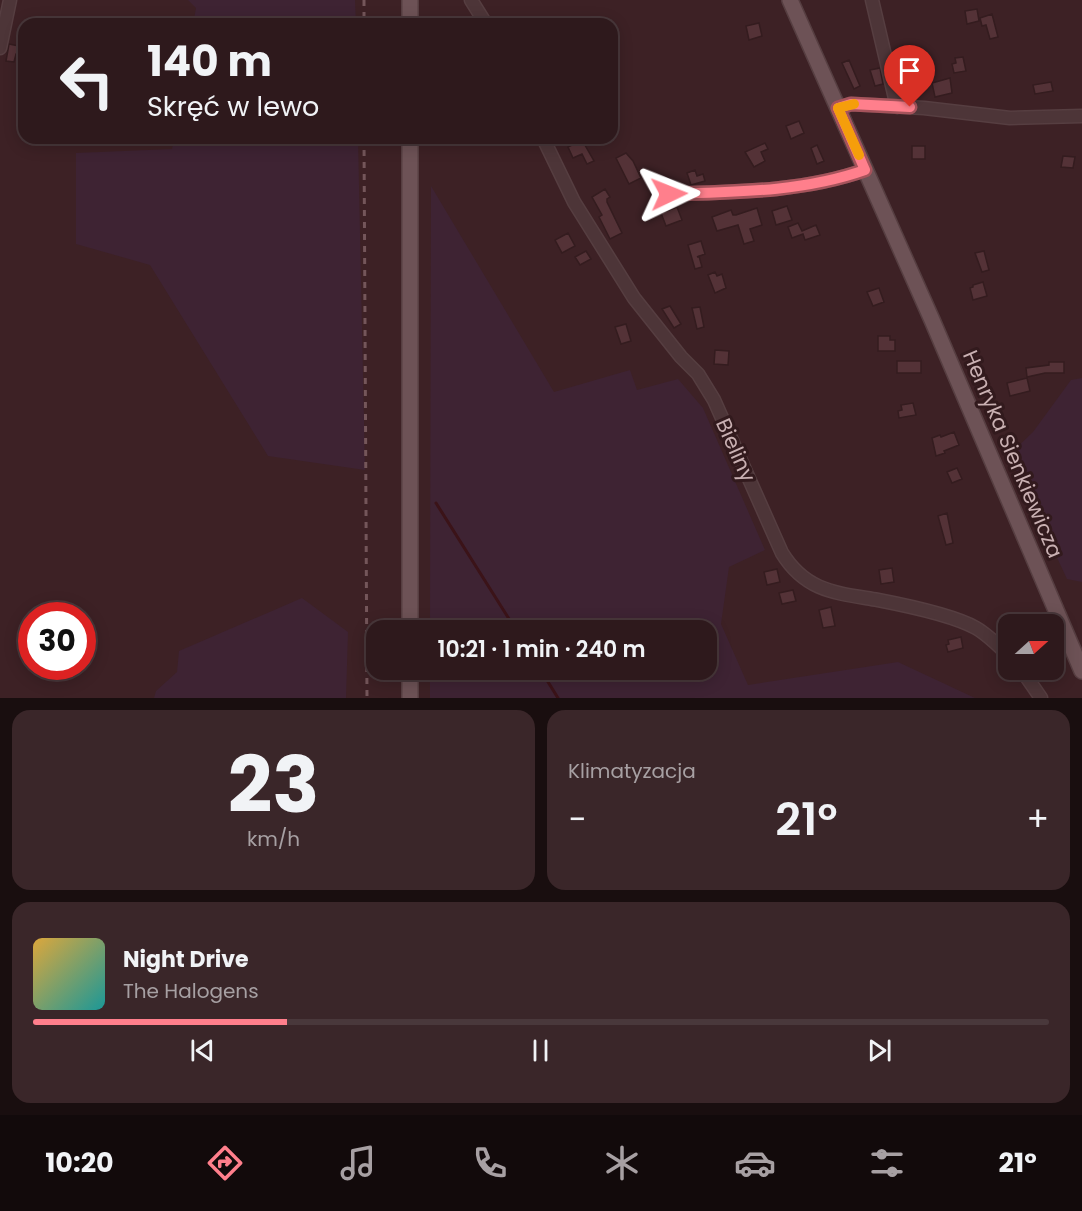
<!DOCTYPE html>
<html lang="pl">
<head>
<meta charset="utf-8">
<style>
  :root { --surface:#2e191c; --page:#3a2629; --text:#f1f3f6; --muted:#a7a0a3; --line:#49383b; --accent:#ff7f8c }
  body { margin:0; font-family:Poppins,sans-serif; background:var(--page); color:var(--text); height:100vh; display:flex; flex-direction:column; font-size:22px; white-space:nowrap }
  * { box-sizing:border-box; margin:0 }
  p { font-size:20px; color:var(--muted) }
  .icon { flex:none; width:33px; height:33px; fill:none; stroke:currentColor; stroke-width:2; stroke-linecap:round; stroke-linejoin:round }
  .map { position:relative; height:698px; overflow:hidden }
  .sheet { display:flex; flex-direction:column; gap:12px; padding:12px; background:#190e0f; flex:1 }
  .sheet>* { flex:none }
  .guide { position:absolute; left:18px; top:18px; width:600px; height:126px; border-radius:18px; box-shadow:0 3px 15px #0003,0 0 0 2px var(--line); background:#2e191c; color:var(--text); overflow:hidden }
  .needle { width:39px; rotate:69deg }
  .tools { position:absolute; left:998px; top:614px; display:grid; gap:12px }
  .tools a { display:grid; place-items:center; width:66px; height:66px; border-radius:12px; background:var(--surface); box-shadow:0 3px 15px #0003,0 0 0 2px var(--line); font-size:30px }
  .speed { position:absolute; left:18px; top:602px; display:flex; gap:12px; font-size:30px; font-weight:700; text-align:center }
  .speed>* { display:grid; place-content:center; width:78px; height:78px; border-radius:50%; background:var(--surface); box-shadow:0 3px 15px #0003,0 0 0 2px var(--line); line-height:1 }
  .speed .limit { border:9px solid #d22; background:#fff; color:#111 }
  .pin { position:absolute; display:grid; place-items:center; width:51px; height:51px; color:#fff; margin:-62px -26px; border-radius:50% 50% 50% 0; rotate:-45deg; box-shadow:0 0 6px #0007 }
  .pin .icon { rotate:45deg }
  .me { position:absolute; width:66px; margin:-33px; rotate:88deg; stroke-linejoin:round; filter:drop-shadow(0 0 4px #0008) }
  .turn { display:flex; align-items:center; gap:21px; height:126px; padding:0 30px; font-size:27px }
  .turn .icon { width:78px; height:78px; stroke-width:2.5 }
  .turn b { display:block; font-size:42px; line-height:51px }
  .big { font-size:45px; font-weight:600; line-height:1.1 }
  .sheet .card { flex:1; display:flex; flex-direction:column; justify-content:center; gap:9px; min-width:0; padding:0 21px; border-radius:18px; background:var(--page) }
  .sheet .dial { align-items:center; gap:0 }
  .dial b { font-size:78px; line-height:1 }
  .song { display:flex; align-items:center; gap:18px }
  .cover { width:72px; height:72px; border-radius:9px; background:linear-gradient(135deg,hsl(40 70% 55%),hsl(180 70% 35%)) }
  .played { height:6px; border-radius:3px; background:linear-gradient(90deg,var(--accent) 25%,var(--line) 25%) }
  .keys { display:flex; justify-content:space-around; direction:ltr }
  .heat { display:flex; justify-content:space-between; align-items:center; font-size:33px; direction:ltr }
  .sheet .tiles { flex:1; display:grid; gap:12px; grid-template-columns:1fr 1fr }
  .card:last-child { grid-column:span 2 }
  .trip { position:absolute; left:366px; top:620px; width:351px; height:60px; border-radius:18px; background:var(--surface); box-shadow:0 3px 15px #0003,0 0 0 2px var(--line); font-weight:600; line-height:60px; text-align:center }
  .tab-bar { display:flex; height:96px; justify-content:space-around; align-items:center; background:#120a0b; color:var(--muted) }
  .tab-bar .icon { width:42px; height:42px }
  .tab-bar .selected { color:var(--accent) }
  .tab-bar b { font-size:27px; color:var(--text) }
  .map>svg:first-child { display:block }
</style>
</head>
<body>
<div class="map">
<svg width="1082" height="698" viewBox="0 0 1082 698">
  <rect width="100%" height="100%" fill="#3d2125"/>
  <!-- green -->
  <path fill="#3e2333" d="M188,0H355L356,24H193L196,8Z
    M174,138H358L365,470L268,456L150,265L76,244V153L172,149Z
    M431,186L554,392L630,370L637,390L678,379L703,408L765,550L729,567L721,624L748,685L898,662L975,698H430V669H706V630H430Z
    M1082,378V582L1067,579L1009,455L1033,432L1071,380Z
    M302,598L348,632L346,698H154L156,691L177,672L179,651Z"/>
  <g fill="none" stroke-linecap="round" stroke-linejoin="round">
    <!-- stream -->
    <path stroke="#3b1318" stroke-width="3" d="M436,503L516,630
      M540,669L558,698"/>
  </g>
  <!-- building -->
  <path fill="#543237" stroke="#341c1f" stroke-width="1.5" d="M977,9L979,21L967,24L965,11Z
    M992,14L998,37L990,39L986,25L982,26L980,18Z
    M759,23L762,36L749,40L746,26Z
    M9,44L24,47V55L16,54L14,62L6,61Z
    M963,57L966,71L954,73L952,64L956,63L955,58Z
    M849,60L860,86L854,89L842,63Z
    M880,68L883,84L875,86L870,70Z
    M950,78L952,93L935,97L932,83Z
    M1051,82L1053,91L1035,94L1033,85Z
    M799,121L804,133L791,139L786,126Z
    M582,140L594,161L587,164L582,154L573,158L568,147Z
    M765,143L768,149L761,152L765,161L754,167L745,152Z
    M817,145L824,161L817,164L811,148Z
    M912,146H925V159H912Z
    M626,153L633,161L641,178L629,184L616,158Z
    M1063,156L1075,157L1073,168L1061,167Z
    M695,170L697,176L703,174L705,181L691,185L687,173Z
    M605,189L610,197L607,199V202L622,233L610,239L599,217L602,215L592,197Z
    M787,206L792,220L776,225L772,211Z
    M677,207L682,220L666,226L661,213Z
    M757,208L762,225L750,229L754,241L744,244L738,225L717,231L712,217L731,210L733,215H736Z
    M798,223L802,231L816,225L820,235L805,240L803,234L792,238L788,227Z
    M568,233L575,246L562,253L555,240Z
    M701,241L705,254L697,257L699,256L702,267L695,269L688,245Z
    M586,251L591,259L580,265L575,257Z
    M984,251L989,270L982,272L975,253Z
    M715,272L717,276L722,274L726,288L715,293L708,275Z
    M983,282L987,296L973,300L970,288L973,287V285Z
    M879,288L884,302L873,306L867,292Z
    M670,306L681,324L674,328L662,309Z
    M700,307L704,327L697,329L692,308Z
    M626,324L631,341L621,344L615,327Z
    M878,336H890V340H895V351H878Z
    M715,350L729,351L728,365L714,364Z
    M897,361H921V373H897Z
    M1049,362H1064V373H1045L1027,377L1026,368L1049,365Z
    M1027,378L1030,391L1010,396L1007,383Z
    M913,403L916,415L899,418L898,411L902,410L901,405Z
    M954,432L959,445L944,451L945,453L936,456L932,438L940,435L941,437Z
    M957,468L962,479L952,483L947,472Z
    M947,513L953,543L946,545L938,516Z
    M892,568L894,582L881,584L879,570Z
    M777,569L780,582L767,585L764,572Z
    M793,590L796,601L782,604L779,593Z
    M831,607L835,626L823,628L819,610Z
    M961,637L963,648L948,652L946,645L949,644L948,640Z"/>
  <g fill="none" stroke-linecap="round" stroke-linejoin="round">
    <defs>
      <path id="minor" d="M471,0L486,24
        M872,0L897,107
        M0,48L10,0
        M838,108L851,104L924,108L1010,118L1082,116
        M543,138L574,202L634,298L681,357L698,374L714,400L782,553C806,592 837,593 878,600C904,605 953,615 976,628C988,635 998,645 1008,655
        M669,194C735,192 803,192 865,170
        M1021,669L1041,698"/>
      <path id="major" d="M410,0V24
        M790,0L932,320L1082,671
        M410,138V630
        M410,698V669"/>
    </defs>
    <!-- minor casing -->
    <use href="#minor" stroke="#563e41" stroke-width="15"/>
    <!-- major casing -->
    <use href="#major" stroke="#563e41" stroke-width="18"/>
    <!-- minor -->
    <use href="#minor" stroke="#4d3538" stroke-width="12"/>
    <!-- major -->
    <use href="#major" stroke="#6d5256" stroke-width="15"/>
    <!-- rail -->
    <path stroke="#74565a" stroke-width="3" stroke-dasharray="6 6" stroke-linecap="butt" d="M364,0V24
      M364,138L367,698"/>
  </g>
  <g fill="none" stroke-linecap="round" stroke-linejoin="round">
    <defs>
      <path id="route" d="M669,194C735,192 803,192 865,170L838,108L851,104L910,107"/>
    </defs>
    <!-- route casing -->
    <use href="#route" stroke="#a6535b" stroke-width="15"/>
    <!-- route -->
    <use href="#route" stroke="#ff7f8c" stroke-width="10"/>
    <!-- slow -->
    <path stroke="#f59e0b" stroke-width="10" d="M854,104L838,108L859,155"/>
  </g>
  <g text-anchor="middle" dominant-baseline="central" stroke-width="6" stroke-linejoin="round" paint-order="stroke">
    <!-- street labels -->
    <g font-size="21" fill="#c9b0b2" stroke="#321a1d">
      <text transform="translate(736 450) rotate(66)">Bieliny</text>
      <text transform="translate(1013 454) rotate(67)">Henryka Sienkiewicza</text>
    </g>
  </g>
</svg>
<div class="tools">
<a><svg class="needle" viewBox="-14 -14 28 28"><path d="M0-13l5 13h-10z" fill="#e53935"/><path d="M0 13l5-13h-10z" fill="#a7a0a3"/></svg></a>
</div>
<div class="speed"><div class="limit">30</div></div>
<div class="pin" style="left:910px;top:107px;background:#d93025"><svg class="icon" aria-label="arrive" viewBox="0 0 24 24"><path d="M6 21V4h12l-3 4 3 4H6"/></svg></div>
<svg class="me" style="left:669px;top:194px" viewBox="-20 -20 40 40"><path d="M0-17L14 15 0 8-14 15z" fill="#ff7f8c" stroke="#fff" stroke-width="4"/></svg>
<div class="trip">10:21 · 1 min · 240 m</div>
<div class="guide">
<div class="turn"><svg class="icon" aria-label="left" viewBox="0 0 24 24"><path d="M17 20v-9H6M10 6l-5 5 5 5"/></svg><div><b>140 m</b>Skręć w lewo</div></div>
</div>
</div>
<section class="sheet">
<div class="tiles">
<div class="card dial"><b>23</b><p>km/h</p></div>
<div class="card"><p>Klimatyzacja</p>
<div class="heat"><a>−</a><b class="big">21°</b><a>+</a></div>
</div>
<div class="card">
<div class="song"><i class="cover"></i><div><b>Night Drive</b><p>The Halogens</p></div></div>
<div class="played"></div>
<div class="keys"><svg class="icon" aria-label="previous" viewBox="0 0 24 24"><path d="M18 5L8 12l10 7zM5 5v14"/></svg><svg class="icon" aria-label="pause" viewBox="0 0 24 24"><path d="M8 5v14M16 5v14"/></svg><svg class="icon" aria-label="next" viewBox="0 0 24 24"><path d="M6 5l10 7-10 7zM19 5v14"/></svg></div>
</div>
</div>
</section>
<nav class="tab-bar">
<b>10:20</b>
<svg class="icon selected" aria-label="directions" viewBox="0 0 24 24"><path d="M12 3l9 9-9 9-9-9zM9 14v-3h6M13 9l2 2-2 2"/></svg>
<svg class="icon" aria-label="music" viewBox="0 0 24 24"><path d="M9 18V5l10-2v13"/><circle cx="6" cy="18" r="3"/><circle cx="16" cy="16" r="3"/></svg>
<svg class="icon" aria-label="phone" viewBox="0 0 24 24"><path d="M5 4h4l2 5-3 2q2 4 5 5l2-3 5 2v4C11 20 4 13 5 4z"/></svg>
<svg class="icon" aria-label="climate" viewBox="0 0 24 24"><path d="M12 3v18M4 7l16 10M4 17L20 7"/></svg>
<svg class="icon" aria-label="car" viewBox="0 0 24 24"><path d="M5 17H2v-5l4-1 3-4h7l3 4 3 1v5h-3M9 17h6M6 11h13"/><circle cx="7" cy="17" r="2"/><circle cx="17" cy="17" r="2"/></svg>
<svg class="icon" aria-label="filters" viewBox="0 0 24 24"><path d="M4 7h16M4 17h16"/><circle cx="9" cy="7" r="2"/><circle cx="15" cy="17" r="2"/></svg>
<b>21°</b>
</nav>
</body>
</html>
